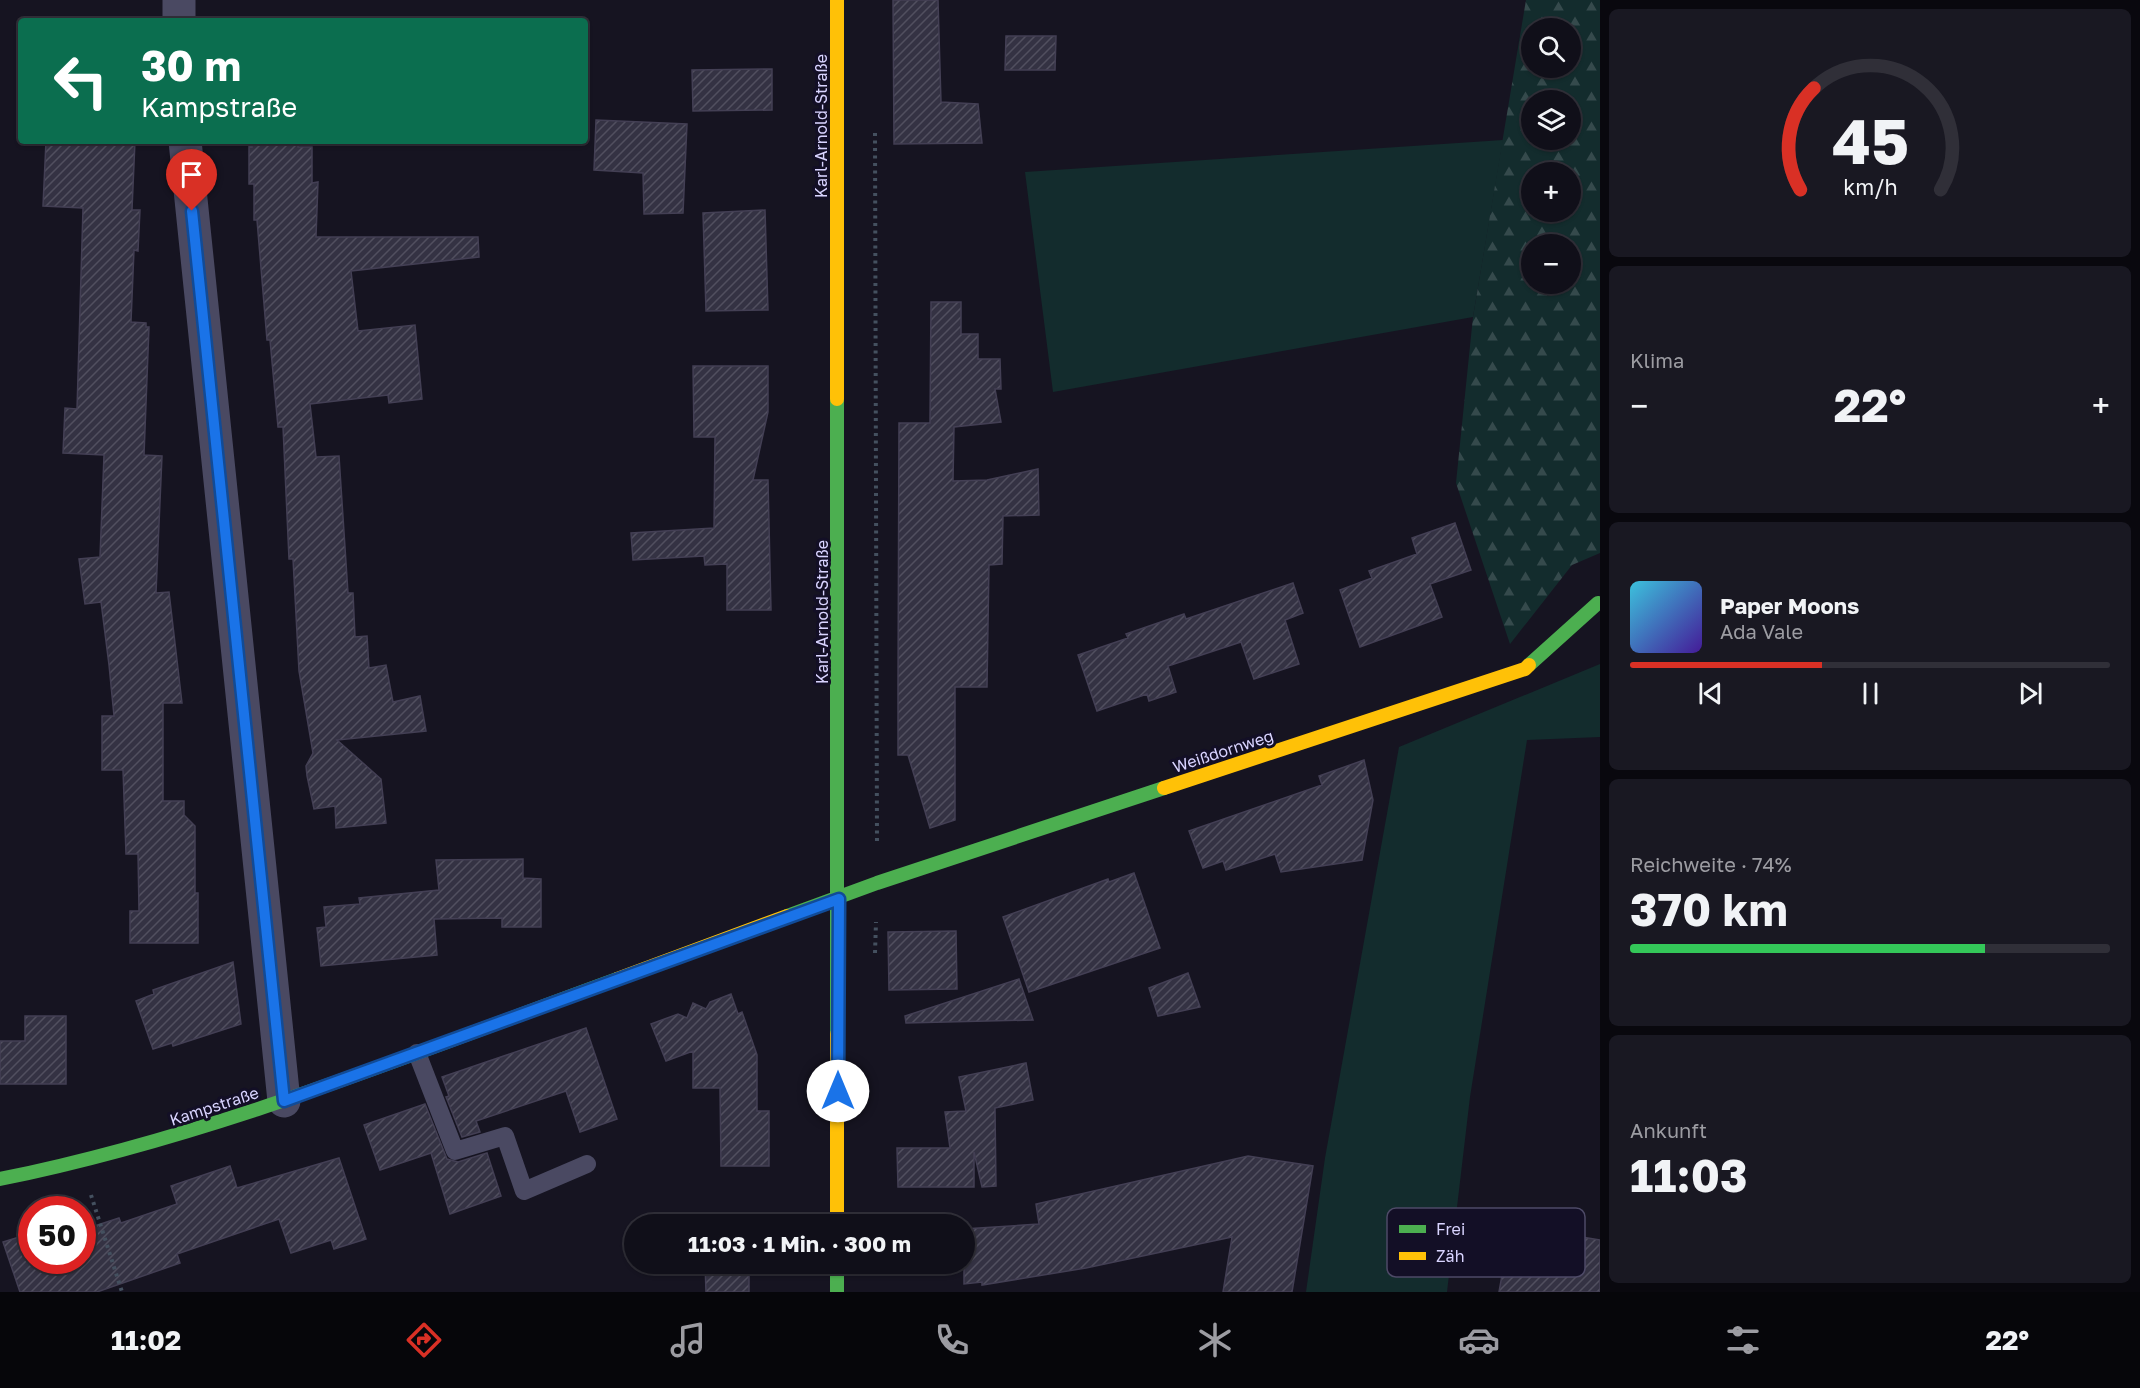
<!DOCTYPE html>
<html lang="de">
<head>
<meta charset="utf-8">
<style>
  :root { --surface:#100f19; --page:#191822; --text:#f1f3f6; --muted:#9c9ca2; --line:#302f38; --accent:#d93025 }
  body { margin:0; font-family:"Golos Text",sans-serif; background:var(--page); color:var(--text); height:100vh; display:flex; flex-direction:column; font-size:22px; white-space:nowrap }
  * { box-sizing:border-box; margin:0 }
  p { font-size:20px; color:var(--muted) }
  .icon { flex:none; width:33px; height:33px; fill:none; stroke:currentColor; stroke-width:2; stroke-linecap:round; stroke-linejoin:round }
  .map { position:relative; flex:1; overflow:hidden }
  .sheet { display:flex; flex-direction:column; gap:9px; padding:9px; background:#09080e; width:540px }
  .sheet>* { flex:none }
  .hud { position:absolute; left:18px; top:18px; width:570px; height:126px; border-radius:6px; box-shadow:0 2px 4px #0004,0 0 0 2px var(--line); background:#0b6e4f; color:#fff; overflow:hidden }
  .buttons { position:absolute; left:1521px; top:18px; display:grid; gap:12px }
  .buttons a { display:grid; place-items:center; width:60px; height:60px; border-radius:50%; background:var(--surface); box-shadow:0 2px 4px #0004,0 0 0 2px var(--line); font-size:30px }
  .speed { position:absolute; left:18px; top:1196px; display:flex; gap:12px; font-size:30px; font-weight:700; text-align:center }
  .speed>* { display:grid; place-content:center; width:78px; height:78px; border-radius:50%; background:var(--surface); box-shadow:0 2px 4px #0004,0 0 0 2px var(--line); line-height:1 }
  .speed .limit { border:9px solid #d22; background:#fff; color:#111 }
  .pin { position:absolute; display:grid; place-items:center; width:51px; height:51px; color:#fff; margin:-62px -26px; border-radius:50% 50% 50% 0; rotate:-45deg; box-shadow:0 0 6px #0007 }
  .pin .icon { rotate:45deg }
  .me { position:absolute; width:66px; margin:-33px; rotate:0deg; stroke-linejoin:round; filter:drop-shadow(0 0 4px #0008) }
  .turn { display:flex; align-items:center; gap:21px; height:126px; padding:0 24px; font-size:27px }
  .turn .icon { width:78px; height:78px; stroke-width:2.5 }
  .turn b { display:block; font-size:42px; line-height:51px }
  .big { font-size:45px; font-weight:700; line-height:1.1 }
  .sheet .widget { flex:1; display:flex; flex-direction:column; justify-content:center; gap:9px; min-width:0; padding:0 21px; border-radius:9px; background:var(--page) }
  .sheet .dial { align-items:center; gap:0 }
  .dial svg { height:156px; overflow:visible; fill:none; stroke:var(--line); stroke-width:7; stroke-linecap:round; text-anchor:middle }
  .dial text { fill:var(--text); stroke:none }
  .song { display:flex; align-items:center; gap:18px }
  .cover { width:72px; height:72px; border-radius:9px; background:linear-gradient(135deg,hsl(190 70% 55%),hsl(260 70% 35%)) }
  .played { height:6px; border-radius:3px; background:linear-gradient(90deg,var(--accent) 40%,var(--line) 40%) }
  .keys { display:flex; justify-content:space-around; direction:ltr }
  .heat { display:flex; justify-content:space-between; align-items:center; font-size:33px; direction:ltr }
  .charge { height:9px; border-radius:4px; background:linear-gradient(90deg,#34c759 74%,var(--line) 0) }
  .trip { position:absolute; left:624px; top:1214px; width:351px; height:60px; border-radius:30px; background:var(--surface); box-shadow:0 2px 4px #0004,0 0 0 2px var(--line); font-weight:700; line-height:60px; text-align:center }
  .menu { display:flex; height:96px; justify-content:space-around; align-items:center; background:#06060a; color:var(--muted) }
  .menu .icon { width:42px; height:42px }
  .menu .selected { color:var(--accent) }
  .menu b { font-size:27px; color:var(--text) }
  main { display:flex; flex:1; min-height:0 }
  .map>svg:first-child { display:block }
</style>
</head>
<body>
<main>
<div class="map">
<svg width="1600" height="1292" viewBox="0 0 1600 1292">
  <defs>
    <pattern id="forest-firs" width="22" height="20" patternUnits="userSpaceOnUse" patternTransform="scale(1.5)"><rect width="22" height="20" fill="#132c2d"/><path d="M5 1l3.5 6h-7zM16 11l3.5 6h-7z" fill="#354a4c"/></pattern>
    <pattern id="building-hatch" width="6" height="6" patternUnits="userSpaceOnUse" patternTransform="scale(1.5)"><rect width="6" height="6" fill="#343243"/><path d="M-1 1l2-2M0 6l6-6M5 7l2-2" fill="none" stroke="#514f5f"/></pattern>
  </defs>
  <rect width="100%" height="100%" fill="#161421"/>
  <!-- green -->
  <path fill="#132c2d" d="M1503,140L1473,317L1053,392L1025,172Z
    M1600,664V737L1527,740L1470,1097L1447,1292H1306L1325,1158L1399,747Z"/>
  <!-- forest -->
  <path fill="url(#forest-firs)" fill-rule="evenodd" d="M1526,0H1600V553L1572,565L1510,644L1456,483L1473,317ZM1532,28H1570V68H1532ZM1532,100H1570V140H1532ZM1532,172H1570V212H1532ZM1532,244H1570V284H1532Z"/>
  <!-- building -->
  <path fill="url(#building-hatch)" stroke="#433f54" stroke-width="1.5" d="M893,0H938L941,102L978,104L982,143L894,144Z
    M1006,36H1056L1055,70H1005Z
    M772,69V110L693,111L692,70Z
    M596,120L687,124L683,213L644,214L643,173L594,170Z
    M46,141H135L132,210H140L138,251L134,250L131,322L146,323V327H149L144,455L162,456L156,593L169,592L182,703H163V801H184V815L195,826V893H198V943H130V911H139L138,854H126L123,770H102V716H114L109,665L101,602L85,604L79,559L100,557L104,455L63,453L65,408L77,409L83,208L43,206Z
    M252,141H298V147H312V183L318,182L316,237H478L479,257L351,271L358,331L415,325L422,399L389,403L388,395L310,404L316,457L339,456L348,593H353L355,637L367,636L369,668L386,665L393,702L420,696L426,731L337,740L381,779L386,823L336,828L335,806L314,809L307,776L306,766L313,753L299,671L293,559H289L283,427H278L270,340H267L257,220H254V184H249V146L252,147Z
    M765,210L768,310L706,311L703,213Z
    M931,302H961V334H978V359H1000L1001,389H995L1001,422L954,427L953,481L987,480L1038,469L1039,515L1003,516L1002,564L989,565L987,687H955V820L930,828L908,755H898V686L899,423H930Z
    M693,366H768V412L753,480H768L771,610H727V564L705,565L704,556L633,560L631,533L714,528L715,437H694Z
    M1455,523L1471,570L1430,584L1442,617L1360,647L1340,590L1372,578L1369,571L1417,554L1412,538Z
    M1293,583L1303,613L1285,620L1299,664L1254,679L1241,642L1168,666L1176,692L1149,701L1147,694L1097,711L1078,655L1128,638L1126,634L1184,614L1186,619Z
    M1364,760L1373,800L1362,860L1281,872L1275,854L1226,870L1223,861L1203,868L1189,831L1322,785L1319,776Z
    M523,859V878L541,879V927H502V918L434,919L437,955L321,966L317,928L326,927L324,907L360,904L359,898L439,890L436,860Z
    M1134,873L1160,948L1029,992L1003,917L1108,879L1109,882Z
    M956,931L957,989L889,990L888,932Z
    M233,962L241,1024L173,1046L172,1043L153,1049L136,1001L154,994L153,990Z
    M1188,973L1200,1007L1158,1016L1149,988Z
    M1019,979L1033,1020L906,1023L905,1016Z
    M731,994L738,1014L742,1012L757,1055V1111H769V1166H721L720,1088H693V1051L666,1061L651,1024L678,1014L687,1018L693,1003L706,1009L710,1002Z
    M25,1016H66V1084H0V1041H25Z
    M586,1028L617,1119L580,1132L566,1091L476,1121L480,1132L462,1137L446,1097L449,1096L442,1077Z
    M1026,1063L1033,1100L995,1108L996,1186L982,1187L974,1152V1187H898L897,1148H950L945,1112L966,1111L959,1077Z
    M425,1104L447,1159L458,1162L487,1153L501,1196L450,1214L431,1153L380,1170L364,1125Z
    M1248,1156L1313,1166L1292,1292H1223L1232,1237L1086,1268L982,1285V1282L964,1284V1229L1039,1224L1036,1204Z
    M339,1158L366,1239L334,1249L331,1240L291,1253L279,1219L177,1254L180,1263L97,1292H20L3,1242L32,1233V1260H82V1230L119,1218L121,1223L177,1204L171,1186L230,1166L237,1188Z
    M1511,1225L1600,1240V1292H1499Z
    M705,1263H749V1292H706Z"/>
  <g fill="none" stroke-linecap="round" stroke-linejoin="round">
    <!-- path -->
    <path stroke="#44505f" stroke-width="4" stroke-dasharray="3 4.5" stroke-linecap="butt" d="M875,133L877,845
      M875,953L876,922
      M91,1195L122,1292"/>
    <!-- lane -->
    <path stroke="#4a4962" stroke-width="18" d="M417,1053L455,1151L505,1136L524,1191L587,1164"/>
    <!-- street -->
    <path stroke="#4a4962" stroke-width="33" d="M179,0V21
      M185,141L284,1101"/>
    <!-- fast -->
    <path stroke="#4caf50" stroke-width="14" d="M837,399V1034
      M1529,665L1598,603
      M787,916L877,883L1164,788
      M0,1179C213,1136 414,1053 617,979
      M837,1263V1292"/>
    <!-- slow -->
    <path stroke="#ffc107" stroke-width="14" d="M837,0V399
      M1164,788L1525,669L1529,665
      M617,979L787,916
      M837,1034V1224"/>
  </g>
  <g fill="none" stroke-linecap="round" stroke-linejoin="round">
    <defs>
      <path id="route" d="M192,211L284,1101L839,899L838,1091"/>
    </defs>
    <!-- route casing -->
    <use href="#route" stroke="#114b97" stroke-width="15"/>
    <!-- route -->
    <use href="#route" stroke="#1a73e8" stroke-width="10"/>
  </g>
  <g text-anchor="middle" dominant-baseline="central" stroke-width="6" stroke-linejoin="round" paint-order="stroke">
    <!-- street labels -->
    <g font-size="16" fill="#d9d4ff" stroke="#130f26">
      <text transform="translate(821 126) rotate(-90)">Karl-Arnold-Straße</text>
      <text transform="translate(822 612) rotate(-90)">Karl-Arnold-Straße</text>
      <text transform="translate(1223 751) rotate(-18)">Weißdornweg</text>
      <text transform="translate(214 1106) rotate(-18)">Kampstraße</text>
    </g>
  </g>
  <!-- legend -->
  <rect x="1387" y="1208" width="198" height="69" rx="9" fill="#130f26" stroke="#4e4a67" stroke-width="1.5"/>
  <rect x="1399" y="1225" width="27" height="8" fill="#4caf50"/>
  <rect x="1399" y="1252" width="27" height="8" fill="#ffc107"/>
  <g font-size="16" fill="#d9d4ff">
    <text x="1436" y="1235">Frei</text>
    <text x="1436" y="1262">Zäh</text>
  </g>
</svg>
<div class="buttons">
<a><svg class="icon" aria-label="search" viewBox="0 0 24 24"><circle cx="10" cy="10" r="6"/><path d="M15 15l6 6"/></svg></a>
<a><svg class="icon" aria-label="layers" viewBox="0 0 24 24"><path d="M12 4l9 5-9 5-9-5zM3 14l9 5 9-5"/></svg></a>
<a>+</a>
<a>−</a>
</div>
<div class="speed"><div class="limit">50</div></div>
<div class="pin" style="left:192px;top:211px;background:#d93025"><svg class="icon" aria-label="arrive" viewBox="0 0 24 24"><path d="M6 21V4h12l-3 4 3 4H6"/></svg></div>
<svg class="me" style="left:838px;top:1091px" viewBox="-20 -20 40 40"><circle r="19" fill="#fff"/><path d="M0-13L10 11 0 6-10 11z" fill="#1a73e8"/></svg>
<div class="trip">11:03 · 1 Min. · 300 m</div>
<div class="hud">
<div class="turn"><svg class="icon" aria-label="left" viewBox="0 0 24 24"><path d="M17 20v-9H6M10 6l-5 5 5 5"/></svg><div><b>30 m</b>Kampstraße</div></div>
</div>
</div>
<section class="sheet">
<div class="widget dial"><svg viewBox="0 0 100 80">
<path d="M14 69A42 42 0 1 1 86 69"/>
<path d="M14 69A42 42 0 0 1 21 17" stroke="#d93025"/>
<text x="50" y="56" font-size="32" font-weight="700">45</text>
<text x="50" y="72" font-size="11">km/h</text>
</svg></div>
<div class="widget"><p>Klima</p>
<div class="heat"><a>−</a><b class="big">22°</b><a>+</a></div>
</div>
<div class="widget">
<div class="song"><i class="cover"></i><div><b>Paper Moons</b><p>Ada Vale</p></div></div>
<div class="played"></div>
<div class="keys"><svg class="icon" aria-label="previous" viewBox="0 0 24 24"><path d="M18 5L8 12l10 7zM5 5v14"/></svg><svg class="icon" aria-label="pause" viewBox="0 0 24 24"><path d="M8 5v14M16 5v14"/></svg><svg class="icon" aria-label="next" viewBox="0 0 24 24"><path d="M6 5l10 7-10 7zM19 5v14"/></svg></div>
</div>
<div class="widget"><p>Reichweite · 74%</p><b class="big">370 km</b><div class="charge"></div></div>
<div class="widget"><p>Ankunft</p><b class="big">11:03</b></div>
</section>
</main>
<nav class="menu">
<b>11:02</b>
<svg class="icon selected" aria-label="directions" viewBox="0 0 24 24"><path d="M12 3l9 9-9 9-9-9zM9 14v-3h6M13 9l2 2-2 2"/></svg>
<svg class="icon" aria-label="music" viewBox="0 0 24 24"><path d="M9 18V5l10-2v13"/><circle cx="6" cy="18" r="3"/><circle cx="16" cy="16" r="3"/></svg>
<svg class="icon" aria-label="phone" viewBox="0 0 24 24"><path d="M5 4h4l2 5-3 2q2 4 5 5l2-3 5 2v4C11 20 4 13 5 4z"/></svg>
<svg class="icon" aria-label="climate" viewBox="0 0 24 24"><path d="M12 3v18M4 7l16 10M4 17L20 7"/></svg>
<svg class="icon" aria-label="car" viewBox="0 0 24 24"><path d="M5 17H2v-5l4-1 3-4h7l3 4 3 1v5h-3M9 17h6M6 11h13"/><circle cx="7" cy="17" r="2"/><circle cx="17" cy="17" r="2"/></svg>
<svg class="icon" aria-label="filters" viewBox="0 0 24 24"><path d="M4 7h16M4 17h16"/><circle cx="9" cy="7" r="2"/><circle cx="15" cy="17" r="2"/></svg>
<b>22°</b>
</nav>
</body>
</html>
